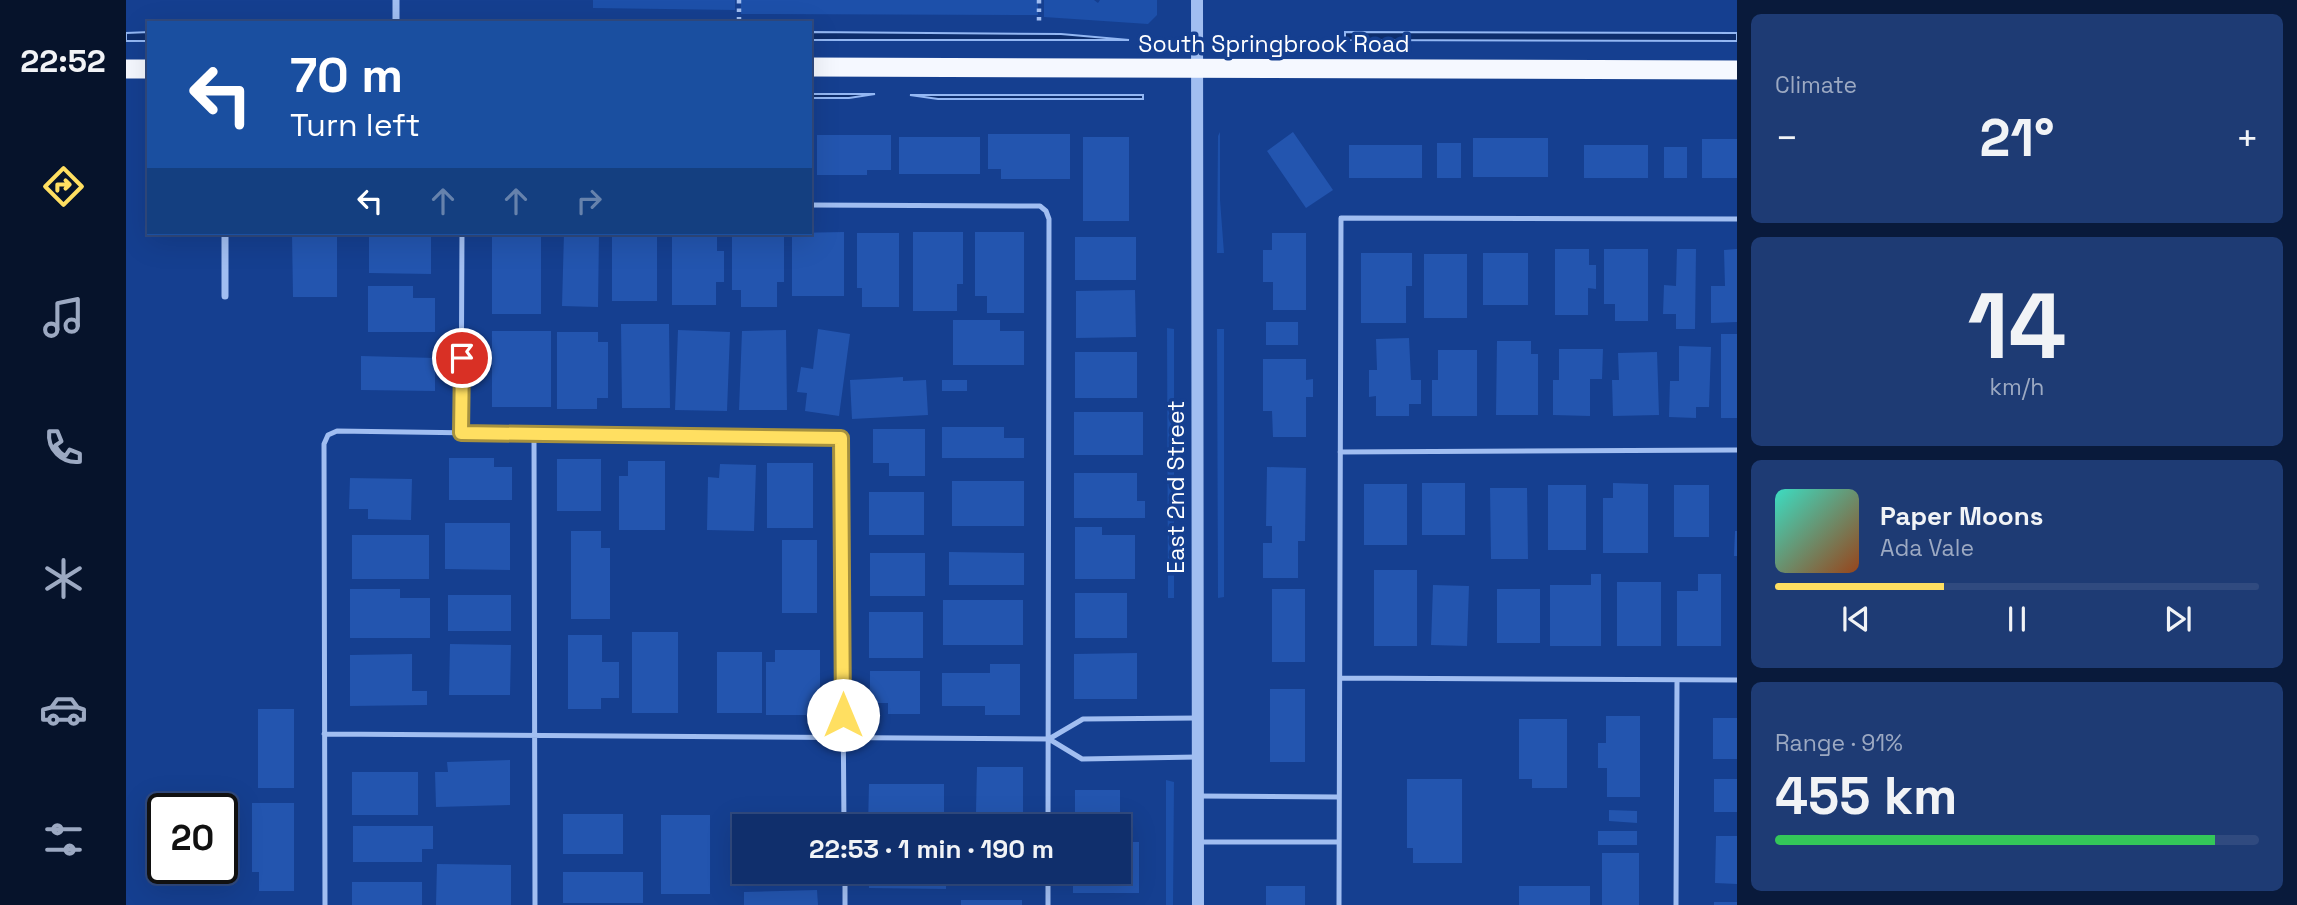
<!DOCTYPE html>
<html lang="en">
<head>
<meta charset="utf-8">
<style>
  :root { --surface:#102f6c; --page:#1e3b74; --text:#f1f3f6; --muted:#9ca9c2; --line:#304a7f; --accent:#ffdf61 }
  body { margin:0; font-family:"Space Grotesk",sans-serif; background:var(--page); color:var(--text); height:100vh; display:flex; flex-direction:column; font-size:26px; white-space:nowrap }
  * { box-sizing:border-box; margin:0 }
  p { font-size:23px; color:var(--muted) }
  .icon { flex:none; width:38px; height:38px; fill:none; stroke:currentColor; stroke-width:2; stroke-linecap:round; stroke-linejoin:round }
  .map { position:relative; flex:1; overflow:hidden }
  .side { display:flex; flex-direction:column; gap:14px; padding:14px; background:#091a3b; width:560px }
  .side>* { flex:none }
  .top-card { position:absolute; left:21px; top:21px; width:665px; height:214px; border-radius:0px; box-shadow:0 7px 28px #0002,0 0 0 2px var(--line); background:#1a4fa0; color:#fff; overflow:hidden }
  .speed { position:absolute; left:21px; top:793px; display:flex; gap:14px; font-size:35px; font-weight:700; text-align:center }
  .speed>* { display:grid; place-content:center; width:91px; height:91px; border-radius:50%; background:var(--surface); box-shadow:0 7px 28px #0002,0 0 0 2px var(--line); line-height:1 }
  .speed .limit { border:4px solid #111; border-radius:10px; background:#fff; color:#111 }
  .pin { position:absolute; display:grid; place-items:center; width:60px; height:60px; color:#fff; margin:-30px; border:4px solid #fff; border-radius:50%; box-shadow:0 2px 7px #0007 }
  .me { position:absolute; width:77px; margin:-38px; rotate:0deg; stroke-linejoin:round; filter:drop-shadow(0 0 5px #0008) }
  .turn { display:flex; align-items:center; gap:24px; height:147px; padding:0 28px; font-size:32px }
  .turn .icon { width:91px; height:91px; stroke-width:2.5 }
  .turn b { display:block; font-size:49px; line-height:60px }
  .lanes { display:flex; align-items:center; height:66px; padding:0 28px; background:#0003; justify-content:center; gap:35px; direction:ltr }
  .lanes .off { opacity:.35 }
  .big { font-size:52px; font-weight:600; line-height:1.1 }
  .side .tile { flex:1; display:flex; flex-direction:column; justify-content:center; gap:10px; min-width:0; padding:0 24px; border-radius:10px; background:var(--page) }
  .side .dial { align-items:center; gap:0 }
  .dial b { font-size:91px; line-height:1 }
  .song { display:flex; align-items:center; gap:21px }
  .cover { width:84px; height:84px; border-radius:10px; background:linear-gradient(135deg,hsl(170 70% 55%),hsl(20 70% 35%)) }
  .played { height:7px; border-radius:4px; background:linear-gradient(90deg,var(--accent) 35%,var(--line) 35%) }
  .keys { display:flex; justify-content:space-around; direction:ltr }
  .heat { display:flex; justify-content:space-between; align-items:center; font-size:38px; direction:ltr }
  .charge { height:10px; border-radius:5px; background:linear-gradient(90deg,#34c759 91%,var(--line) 0) }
  .trip { position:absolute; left:606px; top:814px; width:399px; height:70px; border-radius:0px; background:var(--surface); box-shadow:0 7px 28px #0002,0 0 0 2px var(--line); font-weight:600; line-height:70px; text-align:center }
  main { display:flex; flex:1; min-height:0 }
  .menu { display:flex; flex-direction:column; width:126px; justify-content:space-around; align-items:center; background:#06132b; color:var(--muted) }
  .menu .icon { width:49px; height:49px }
  .menu .active { color:var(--accent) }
  .menu b { font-size:32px; color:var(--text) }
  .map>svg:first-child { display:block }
</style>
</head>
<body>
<main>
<nav class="menu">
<b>22:52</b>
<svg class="icon active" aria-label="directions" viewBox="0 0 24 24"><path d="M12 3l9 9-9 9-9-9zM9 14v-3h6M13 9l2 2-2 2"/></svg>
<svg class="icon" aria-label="music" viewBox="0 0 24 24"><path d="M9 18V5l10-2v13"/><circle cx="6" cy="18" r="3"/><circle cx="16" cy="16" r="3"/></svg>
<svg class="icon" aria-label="phone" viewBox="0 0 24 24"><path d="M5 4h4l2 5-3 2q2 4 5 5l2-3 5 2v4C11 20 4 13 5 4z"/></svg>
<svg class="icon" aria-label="climate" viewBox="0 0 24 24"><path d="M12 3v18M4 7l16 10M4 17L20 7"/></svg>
<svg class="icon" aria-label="car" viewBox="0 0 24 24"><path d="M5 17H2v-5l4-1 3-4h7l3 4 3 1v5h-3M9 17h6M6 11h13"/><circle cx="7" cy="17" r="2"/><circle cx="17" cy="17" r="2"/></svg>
<svg class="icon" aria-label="filters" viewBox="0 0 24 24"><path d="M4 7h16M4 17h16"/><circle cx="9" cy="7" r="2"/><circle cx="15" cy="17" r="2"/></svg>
</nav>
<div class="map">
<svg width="1611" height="905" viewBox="0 0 1611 905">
  <rect width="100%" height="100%" fill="#153f90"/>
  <!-- green -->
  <path fill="#1d50aa" d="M467,0H609V10L467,8Z
    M615,0H912V15L615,14Z
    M918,0H968L972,3L974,0H1031V15L1022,24L918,17Z
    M1094,132V200L1098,253H1091L1092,136Z
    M1041,328L1048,329V598H1042Z
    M1091,329H1098V597L1092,598Z
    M1040,780L1048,782L1047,905H1040Z"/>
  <!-- water -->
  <path fill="#0d2d6c" stroke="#93b7f3" stroke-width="2" d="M23,32V41H0V33Z
    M684,32L935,34L1003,40H684Z
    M1219,32L1611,33V41L1219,40Z
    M684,94H749L723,98H684Z
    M784,95H1017V99H812Z"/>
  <!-- building -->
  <path fill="#2355af" d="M1167,132L1207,190L1180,208L1141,151Z
    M862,134H944V179H875V169H862Z
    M691,135H765V170H741V175H691Z
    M773,137H854V174H773Z
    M957,137H1003V221H957Z
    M1347,138H1422V177H1347Z
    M1576,139H1611V178H1576Z
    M1311,143H1335V178H1311Z
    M1223,145H1296V178H1223Z
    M1458,145H1522V178H1458Z
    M1538,147H1561V178H1538Z
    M718,232V296H666V233Z
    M787,232H837V284H831V311H787Z
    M849,232H898V313H861V296H849Z
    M166,233H211V297H167Z
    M366,233H415V314H366Z
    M438,233H473L472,307L436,306Z
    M486,233H531V301H486Z
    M546,233H591V251H598V282H590V305H546Z
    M606,233H658V282H651V307H615V290H606Z
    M731,233H773V307H736V288H731Z
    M1146,233H1180V310H1147V282H1137V250H1146Z
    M243,234L305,235V274L243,273Z
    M949,237H1010V280H949Z
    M1429,249H1463V265H1470V289L1462,288V315H1429Z
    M1478,249H1522V321H1489V304H1478Z
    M1551,249H1570L1569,329H1550V314H1537L1538,285L1550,286Z
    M1611,249V322L1585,323V286H1599L1598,250Z
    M1235,253H1286V286H1280V323H1235Z
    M1357,253H1402V305H1357Z
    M1298,254H1341V318H1298Z
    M242,286H287V298H309V332H242Z
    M1009,290L1010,337L950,338V291Z
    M827,320H874V331H898V365H827Z
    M1140,322H1172V345H1140Z
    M495,324H543L544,408H496Z
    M692,329L724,334L713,416L679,411L681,393L671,392L675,367L687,369Z
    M552,330L604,332L601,411L549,410Z
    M660,330L661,410H613L616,331Z
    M366,331H425V407H366Z
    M431,332H472V342H482V398H471V409H431Z
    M1595,334H1611V418H1595Z
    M1283,338L1285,380H1295V404H1283V416H1250V396L1243,397V370H1251L1250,339Z
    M1371,341H1405V354H1412V415H1370Z
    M1553,346L1585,347L1583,407H1570V418L1543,417L1544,381H1553Z
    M1433,349H1477L1476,379H1464V416L1427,415V380H1433Z
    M1312,350H1351V416H1306V380H1312Z
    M949,352H1011V398H949Z
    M1531,352L1533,415L1487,416L1486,380H1493L1492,353Z
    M235,356L309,358V391L235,390Z
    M1137,359H1180V380L1187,379V397H1180V437H1147L1146,411H1137Z
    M777,377V381L800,380L802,415L726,419L724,380Z
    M816,380H841V391H816Z
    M948,412H1017V455H948Z
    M816,427H878V438H898V458H816Z
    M747,429H799V476H763V463H747Z
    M323,458H368V467H386V500H323Z
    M431,459H475V511H431Z
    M502,461H539V530H493V476H502Z
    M641,463H687V528H641Z
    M594,464L630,465L628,531L581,530L582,477L593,478Z
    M1141,467L1180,468L1179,541H1172V578H1137V543H1146V526H1140Z
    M948,473H1011V501H1019V518H948Z
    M224,478L286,479L285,520L242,519V509H223Z
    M826,481H898V526H826Z
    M1296,483H1339V535H1296Z
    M1487,483L1522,484V553H1477V498H1487Z
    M1238,484H1281V545H1238Z
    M1422,485H1460V550H1422Z
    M1548,485H1583V537H1548Z
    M1364,488H1401L1402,559H1365Z
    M743,492H798V535H743Z
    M319,523H384V570L319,569Z
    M949,527H976V535H1009V579H949Z
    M445,531H475V548H484V619H445Z
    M1609,531H1611V556H1608Z
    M226,535H303V579H226Z
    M656,540H691V613H656Z
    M823,552L898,553V585H823Z
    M744,553H799V596H744Z
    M1248,570H1291V646H1248Z
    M1465,574H1475V646H1424V585H1465Z
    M1572,574H1595V646H1551V591H1572Z
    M1491,582H1535V646H1491Z
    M1307,585L1343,586L1341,646L1305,645Z
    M224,589H274V598H304V638H224Z
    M1146,589H1179V662H1146Z
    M1371,589H1414V643H1371Z
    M949,593H1001V638H949Z
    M322,595H385V631H322Z
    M817,600H897V645H817Z
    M743,612H797V658H743Z
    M506,632H552V713H506Z
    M442,635H476V662H493V698H475V709H442Z
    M324,644L385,645L384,695H323Z
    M649,650H694V715H640V662H649Z
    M591,652H636V713H591Z
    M1011,653V699H948V654Z
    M286,654V691H301V705L224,706V655Z
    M864,664H894V715H859V706H816V673H864Z
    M744,671H794V714H762V703H744Z
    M1144,689H1179V762H1144Z
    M132,709H168V788H132Z
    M1480,716H1514V797H1481V768H1472V743H1480Z
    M1587,718H1611V759H1587Z
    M1393,719H1441V788H1406V779H1393Z
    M384,760V805L310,807L309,772H322L321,762Z
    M851,767H897V813L850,812Z
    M226,772H292V815H226Z
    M1281,779H1336V863H1287V848H1281Z
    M1588,779H1611V812H1588Z
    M743,784H818V826H742Z
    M949,790H994V826H949Z
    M126,803H168V891H133V872H126Z
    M1483,810L1511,811V823L1483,821Z
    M437,814H497V854H437Z
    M535,815H584V894H535Z
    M227,826H307V849H296V862H227Z
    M1472,831H1511V845H1472Z
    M1590,836H1611V884L1589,883Z
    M992,842H1013V893H947V872H992Z
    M1476,853H1513V905H1476Z
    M311,864L385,865V905H310Z
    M437,872H517V903H437Z
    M743,872H820V889L743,888Z
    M226,882H296V905H226Z
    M1140,886H1179V905H1140Z
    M1393,886H1464V905H1393Z
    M691,890L692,905H618V892Z
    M835,900H896V905H835Z
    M1588,902H1611V905H1588Z"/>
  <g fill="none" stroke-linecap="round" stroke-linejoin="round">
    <!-- path -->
    <path stroke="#a1bef1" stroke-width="4.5" stroke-dasharray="3.5 5" stroke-linecap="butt" d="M613,0V23
      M913,0V23"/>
    <!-- service -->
    <path stroke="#a1bef1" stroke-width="5" d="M684,205L914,206L920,211L923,219L922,826
      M335,433L336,233
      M408,434L409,905
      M1214,452L1611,450
      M1214,678L1611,680
      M198,734L923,739L957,719L1072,718
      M923,739L956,759L1071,757
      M1073,796L1213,797
      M1073,842H1213
      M719,872V905
      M199,905L198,444L202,435L211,431L715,438L718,826
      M922,905V872
      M1213,905L1215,218L1611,219
      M1550,905L1551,680"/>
    <!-- minor -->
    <path stroke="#a1bef1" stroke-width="7" d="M270,0V23
      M99,233V296"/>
    <!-- tertiary -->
    <path stroke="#a1bef1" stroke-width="12" d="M1071,0L1072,905"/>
    <!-- trunk -->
    <path stroke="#f5f8ff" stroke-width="19" d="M684,67L1611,70
      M0,69H23"/>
  </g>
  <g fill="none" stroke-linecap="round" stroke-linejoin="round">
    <defs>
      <path id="route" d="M336,358L335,433L715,438L717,715"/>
    </defs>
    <!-- route casing -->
    <use href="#route" stroke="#a6913f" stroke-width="18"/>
    <!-- route -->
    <use href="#route" stroke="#ffdf61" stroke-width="12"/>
  </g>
  <g text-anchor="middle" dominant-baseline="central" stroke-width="7" stroke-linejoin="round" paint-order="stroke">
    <!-- street labels -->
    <g font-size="23" fill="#fff" stroke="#153f90">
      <text x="1148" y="44">South Springbrook Road</text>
      <text transform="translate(1050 487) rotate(-90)">East 2nd Street</text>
    </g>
  </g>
</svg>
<div class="speed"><div class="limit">20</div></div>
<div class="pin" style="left:336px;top:358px;background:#d93025"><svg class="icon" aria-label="arrive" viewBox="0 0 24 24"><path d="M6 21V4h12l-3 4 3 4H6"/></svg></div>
<svg class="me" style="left:717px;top:715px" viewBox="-20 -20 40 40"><circle r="19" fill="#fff"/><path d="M0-13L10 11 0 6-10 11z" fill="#ffdf61"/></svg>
<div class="trip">22:53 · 1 min · 190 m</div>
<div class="top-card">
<div class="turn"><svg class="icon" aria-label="left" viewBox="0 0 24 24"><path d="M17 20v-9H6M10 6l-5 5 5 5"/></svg><div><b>70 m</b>Turn left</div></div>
<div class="lanes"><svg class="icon" aria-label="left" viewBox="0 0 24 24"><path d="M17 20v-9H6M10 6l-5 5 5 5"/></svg><svg class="icon off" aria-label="ahead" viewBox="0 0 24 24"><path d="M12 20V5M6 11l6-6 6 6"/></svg><svg class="icon off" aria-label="ahead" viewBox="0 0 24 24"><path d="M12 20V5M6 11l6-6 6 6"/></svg><svg class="icon off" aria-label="right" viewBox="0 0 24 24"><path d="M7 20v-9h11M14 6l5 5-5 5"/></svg></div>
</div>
</div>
<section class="side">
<div class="tile"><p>Climate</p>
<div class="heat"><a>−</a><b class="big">21°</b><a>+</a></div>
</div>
<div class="tile dial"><b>14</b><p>km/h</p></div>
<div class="tile">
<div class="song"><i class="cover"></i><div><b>Paper Moons</b><p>Ada Vale</p></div></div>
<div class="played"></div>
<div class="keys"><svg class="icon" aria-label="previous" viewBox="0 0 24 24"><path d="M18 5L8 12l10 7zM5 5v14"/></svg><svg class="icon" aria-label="pause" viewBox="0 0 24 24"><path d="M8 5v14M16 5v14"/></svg><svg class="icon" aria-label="next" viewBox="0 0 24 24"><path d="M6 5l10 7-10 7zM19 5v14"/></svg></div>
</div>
<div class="tile"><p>Range · 91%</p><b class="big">455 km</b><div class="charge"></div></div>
</section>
</main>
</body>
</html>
